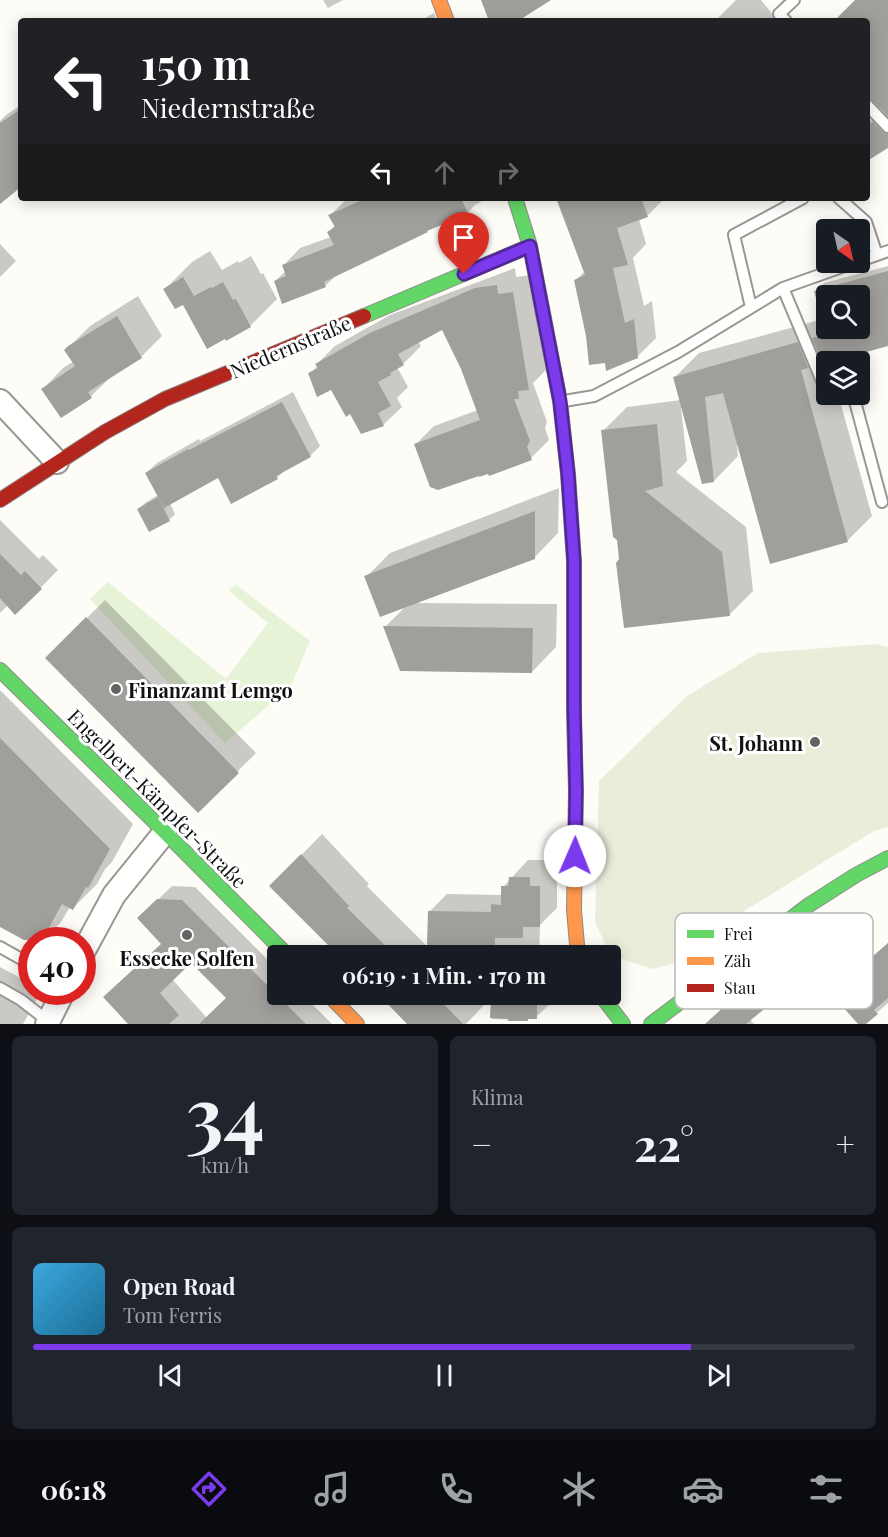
<!DOCTYPE html>
<html lang="de">
<head>
<meta charset="utf-8">
<style>
  :root { --surface:#171b24; --page:#20242c; --text:#f1f3f6; --muted:#9ea1a6; --line:#363941; --accent:#7c3aed }
  body { margin:0; font-family:"Playfair Display",serif; background:var(--page); color:var(--text); height:100vh; display:flex; flex-direction:column; font-size:22px; white-space:nowrap }
  * { box-sizing:border-box; margin:0 }
  p { font-size:20px; color:var(--muted) }
  .icon { flex:none; width:33px; height:33px; fill:none; stroke:currentColor; stroke-width:2; stroke-linecap:round; stroke-linejoin:round }
  .map { position:relative; height:1024px; overflow:hidden }
  .details { display:flex; flex-direction:column; gap:12px; padding:12px; background:#0d0f14; flex:1 }
  .details>* { flex:none }
  .hud { position:absolute; left:18px; top:18px; width:852px; height:183px; border-radius:6px; box-shadow:0 3px 15px #0003; background:#202124; color:#fff; overflow:hidden }
  .needle { width:39px; rotate:146deg }
  .buttons { position:absolute; left:816px; top:219px; display:grid; gap:12px }
  .buttons a { display:grid; place-items:center; width:54px; height:54px; border-radius:6px; background:var(--surface); box-shadow:0 3px 15px #0003; font-size:30px }
  .speed { position:absolute; left:18px; top:927px; display:flex; gap:12px; font-size:30px; font-weight:700; text-align:center }
  .speed>* { display:grid; place-content:center; width:78px; height:78px; border-radius:50%; background:var(--surface); box-shadow:0 3px 15px #0003; line-height:1 }
  .speed .limit { border:9px solid #d22; background:#fff; color:#111 }
  .pin { position:absolute; display:grid; place-items:center; width:51px; height:51px; color:#fff; margin:-62px -26px; border-radius:50% 50% 50% 0; rotate:-45deg; box-shadow:0 0 6px #0007 }
  .pin .icon { rotate:45deg }
  .me { position:absolute; width:66px; margin:-33px; rotate:1deg; stroke-linejoin:round; filter:drop-shadow(0 0 4px #0008) }
  .turn { display:flex; align-items:center; gap:21px; height:126px; padding:0 24px; font-size:27px }
  .turn .icon { width:78px; height:78px; stroke-width:2.5 }
  .turn b { display:block; font-size:42px; line-height:51px }
  .lanes { display:flex; align-items:center; height:57px; padding:0 24px; background:#0003; justify-content:center; gap:30px; direction:ltr }
  .lanes .off { opacity:.35 }
  .big { font-size:45px; font-weight:700; line-height:1.1 }
  .details .widget { flex:1; display:flex; flex-direction:column; justify-content:center; gap:9px; min-width:0; padding:0 21px; border-radius:9px; background:var(--page) }
  .details .dial { align-items:center; gap:0 }
  .dial b { font-size:78px; line-height:1 }
  .song { display:flex; align-items:center; gap:18px }
  .cover { width:72px; height:72px; border-radius:9px; background:linear-gradient(135deg,hsl(200 70% 55%),hsl(200 70% 35%)) }
  .played { height:6px; border-radius:3px; background:linear-gradient(90deg,var(--accent) 80%,var(--line) 80%) }
  .keys { display:flex; justify-content:space-around; direction:ltr }
  .heat { display:flex; justify-content:space-between; align-items:center; font-size:33px; direction:ltr }
  .details .tiles { flex:1; display:grid; gap:12px; grid-template-columns:1fr 1fr }
  .widget:last-child { grid-column:span 2 }
  .trip { position:absolute; left:267px; top:945px; width:354px; height:60px; border-radius:6px; background:var(--surface); box-shadow:0 3px 15px #0003; font-weight:700; line-height:60px; text-align:center }
  .menu { display:flex; height:96px; justify-content:space-around; align-items:center; background:#090b0e; color:var(--muted) }
  .menu .icon { width:42px; height:42px }
  .menu .active { color:var(--accent) }
  .menu b { font-size:27px; color:var(--text) }
  .map>svg:first-child { display:block }
</style>
</head>
<body>
<div class="map">
<svg width="888" height="1024" viewBox="0 0 888 1024">
  <rect width="100%" height="100%" fill="#fdfcf7"/>
  <!-- green -->
  <path fill="#e7f3d7" d="M108,582L226,679L268,623L229,591L235,584L310,641L291,686L225,743L90,599Z"/>
  <!-- cemetery -->
  <path fill="#e9eedb" d="M876,644L888,647V827L874,831L723,924L688,955L676,963L653,969L622,959L609,951L595,923L599,781L687,696L758,653Z"/>
  <!-- shadow -->
  <path fill="#0003" fill-rule="evenodd" d="M323,0H343L328,8Z
    M736,0H761L778,21H717L716,20Z
    M857,0H888V145L867,160V122L885,111L867,93V21H836Z
    M434,13L437,21H420Z
    M21,105V185L0,202V121L6,115Z
    M348,198H487L475,205L467,213L430,228L338,274L325,286L275,281L286,271L284,265L300,248L331,237L329,232L335,225L330,215Z
    M558,198H665L648,215L639,219L646,244L633,258L644,306L652,301L656,338L637,357L606,361L587,336L576,280L585,271Z
    M0,244L16,261L0,277Z
    M210,251L222,270L238,261L239,263L251,256L261,274L263,273L277,299L250,326L183,303L165,289L192,262Z
    M888,266V344L826,362V394H838L872,516L848,540L739,445L737,446L738,456L714,481L683,408H681L687,461L676,472L746,527L753,591L729,615L621,560L603,431L627,407L681,400L675,377L699,353L823,319L816,292L824,283ZM826,296H860V328H826Z
    M515,268L516,277L530,275L546,370L533,383L547,422L545,428L549,440L531,458L416,444L434,426L478,410L462,368L443,328L418,341L421,346L403,364L397,367L408,387L397,398L402,407L384,424L362,432L351,412L331,388L310,374L318,365L317,364L335,346L390,315Z
    M138,296L162,336L141,357L112,376L91,396L43,389L63,368L74,361L69,347L90,326Z
    M293,392L320,446L310,456L286,469L277,478L219,476L170,503L175,514L169,520L150,530L139,509L145,503L158,495L146,473L157,463L199,439L200,441Z
    M559,488L558,533L534,558L415,603L557,604L556,647L532,672L385,627L406,606L366,577L390,553Z
    M0,520L39,559L43,555L58,570L16,613L8,605L0,613Z
    M105,600L256,753L198,811L47,658Z
    M0,690L133,824L112,862L105,869L97,884L73,908L70,907L61,922L43,940H32V943L0,926Z
    M322,834L369,884L367,886L437,956H341L271,886Z
    M528,860H547L546,869H557V908L540,925L539,956H466V944L429,912L447,894L503,895V887Z
    M172,886L195,887L278,970V994H302L332,1024H130L105,997L163,943L139,918ZM191,960L228,997L207,1018L172,979Z
    M850,934L872,958L888,943V1003L864,1024H860L812,970L800,982L769,1003L750,1019L754,1024H706L777,958L793,947L808,965L837,939L840,943Z
    M0,967L32,984V992H41L23,1024H0Z
    M380,994H476L485,1004L466,1024H409Z
    M492,994H554V1000L536,1017H529L527,1020L492,1019Z"/>
  <!-- building -->
  <path fill="#a19f9c" fill-rule="evenodd" d="M481,0H551L518,21H489Z
    M855,0H888V116L867,96V21H834Z
    M21,109V187L0,204V123Z
    M873,122L883,132L888,134V148L867,161V125Z
    M367,198H461L468,214L427,231L428,232L324,282L326,287L282,304L274,281L286,276L282,265L334,245L327,232L335,227L328,215Z
    M556,198H641L648,217L617,228L628,265L613,268L625,323L634,319L638,358L606,371L605,363L589,365L586,336L574,280L585,275Z
    M888,271V346L831,362H826L823,364L812,338L826,334L814,291ZM826,296H860V328H826Z
    M183,277L194,296L211,287L212,288L223,282L233,300L236,299L251,327L226,341L225,339L207,349L183,305L175,309L163,289Z
    M497,285L498,294L513,292L529,390L518,391L519,399H514L530,441L527,447L532,460L489,476L488,474L479,477V476L438,490L430,487L414,444L480,420L461,369L442,330L398,354L404,365L390,373L391,375L378,382L391,406L378,413L384,426L361,434L350,414L346,417L331,390L317,397L308,373L318,368L315,364L370,333L475,288Z
    M117,316L142,358L88,392L92,398L61,418L41,389L75,366L64,350L68,346Z
    M798,342L808,368L801,370L848,542L770,564L723,393L705,397L714,482L702,484L673,377Z
    M282,402L311,457L276,476L278,479L231,504L218,478L164,508L145,473L188,449L189,450Z
    M657,424L663,486L645,491L722,552L730,616L624,628L616,563L619,559L617,540L613,537L601,430Z
    M158,497L170,521L149,532L137,509Z
    M535,511V559L380,617L364,576Z
    M0,554L21,575L25,571L42,589L15,615L0,598Z
    M86,617L239,773L198,813L45,658Z
    M383,626L533,628L532,673L400,671Z
    M0,738L110,849L88,888L86,887L73,910L62,904L42,940H24L0,927Z
    M301,854L349,906L347,908L396,956H339L269,886Z
    M509,877H530V886H540V927H523V938H495V956H464V945H427L428,911L491,912V904L501,905V886H508Z
    M157,899L182,900L306,1024H199L226,998L191,963L160,993L179,1015L169,1024H128L103,997L161,944L137,918Z
    M888,943V998L874,1010L878,1014L866,1024H858L806,965L824,949L828,953L838,944L859,968Z
    M780,959L801,983L772,1008L769,1005L746,1024H705L763,971Z
    M378,994H434L463,1024H407Z
    M491,994H537V1019H528V1021H508V1019L490,1018Z"/>
  <g fill="none" stroke-linecap="round" stroke-linejoin="round">
    <defs>
      <path id="lane" d="M786,21L779,14L794,0
        M867,105L888,127
        M839,198L866,222L877,255
        M860,261L888,251
        M783,288L822,381L826,380
        M751,307L734,235L803,198
        M853,394L882,502
        M564,401L594,396L678,352L783,288L856,262
        M0,947L32,965
        M0,988L21,1000L48,1021"/>
      <path id="street" d="M0,401L57,462
        M82,954L114,895L165,832
        M47,1024L63,992"/>
      <path id="fast" d="M515,198L530,246L560,401L568,474L574,561V715
        M364,316L530,246
        M0,670L165,832L288,956
        M600,994L623,1024
        M651,1024L809,905L856,875L888,858"/>
      <path id="slow" d="M439,0L447,21
        M574,715L576,791L574,910L578,956
        M328,994L357,1024"/>
      <path id="jam" d="M0,500L105,432L165,399L364,316"/>
    </defs>
    <!-- lane casing -->
    <use href="#lane" stroke="#979795" stroke-width="14"/>
    <!-- street casing -->
    <use href="#street" stroke="#979795" stroke-width="26"/>
    <!-- fast casing -->
    <use href="#fast" stroke="#8e8d8b" stroke-width="16"/>
    <!-- slow casing -->
    <use href="#slow" stroke="#8e8d8b" stroke-width="16"/>
    <!-- jam casing -->
    <use href="#jam" stroke="#8e8d8b" stroke-width="16"/>
    <!-- lane -->
    <use href="#lane" stroke="#fffffe" stroke-width="10"/>
    <!-- street -->
    <use href="#street" stroke="#fffffe" stroke-width="22"/>
    <!-- fast -->
    <use href="#fast" stroke="#63d668" stroke-width="14"/>
    <!-- slow -->
    <use href="#slow" stroke="#ff974d" stroke-width="14"/>
    <!-- jam -->
    <use href="#jam" stroke="#b3261e" stroke-width="14"/>
  </g>
  <g fill="none" stroke-linecap="round" stroke-linejoin="round">
    <defs>
      <path id="route" d="M464,274L530,246L560,401L568,474L574,561V703L576,791L575,856"/>
    </defs>
    <!-- route casing -->
    <use href="#route" stroke="#51269a" stroke-width="15"/>
    <!-- route -->
    <use href="#route" stroke="#7c3aed" stroke-width="10"/>
  </g>
  <!-- markers -->
  <g fill="#646362" stroke="#fff" stroke-width="2">
    <circle cx="116" cy="689" r="6"/>
    <circle cx="815" cy="742" r="6"/>
    <circle cx="187" cy="935" r="6"/>
  </g>
  <g text-anchor="middle" dominant-baseline="central" stroke-width="6" stroke-linejoin="round" paint-order="stroke">
    <!-- street labels -->
    <g font-size="20" fill="#111" stroke="#fff">
      <text transform="translate(290 346) rotate(-23)">Niedernstraße</text>
      <text transform="translate(158 798) rotate(45)">Engelbert-Kämpfer-Straße</text>
    </g>
    <!-- poi labels -->
    <g font-size="20" font-weight="bold" fill="#111" stroke="#fff" text-anchor="start">
      <text x="128" y="689">Finanzamt Lemgo</text>
      <text x="803" y="742" text-anchor="end">St. Johann</text>
      <text x="187" y="957" text-anchor="middle">Essecke Solfen</text>
    </g>
  </g>
  <!-- legend -->
  <rect x="675" y="913" width="198" height="96" rx="9" fill="#fff" stroke="#b8b8b8" stroke-width="1.5"/>
  <rect x="687" y="930" width="27" height="8" fill="#63d668"/>
  <rect x="687" y="957" width="27" height="8" fill="#ff974d"/>
  <rect x="687" y="984" width="27" height="8" fill="#b3261e"/>
  <g font-size="16" fill="#111">
    <text x="724" y="940">Frei</text>
    <text x="724" y="967">Zäh</text>
    <text x="724" y="994">Stau</text>
  </g>
</svg>
<div class="buttons">
<a><svg class="needle" viewBox="-14 -14 28 28"><path d="M0-13l5 13h-10z" fill="#e53935"/><path d="M0 13l5-13h-10z" fill="#9ea1a6"/></svg></a>
<a><svg class="icon" aria-label="search" viewBox="0 0 24 24"><circle cx="10" cy="10" r="6"/><path d="M15 15l6 6"/></svg></a>
<a><svg class="icon" aria-label="layers" viewBox="0 0 24 24"><path d="M12 4l9 5-9 5-9-5zM3 14l9 5 9-5"/></svg></a>
</div>
<div class="speed"><div class="limit">40</div></div>
<div class="pin" style="left:464px;top:274px;background:#d93025"><svg class="icon" aria-label="arrive" viewBox="0 0 24 24"><path d="M6 21V4h12l-3 4 3 4H6"/></svg></div>
<svg class="me" style="left:575px;top:856px" viewBox="-20 -20 40 40"><circle r="19" fill="#fff"/><path d="M0-13L10 11 0 6-10 11z" fill="#7c3aed"/></svg>
<div class="trip">06:19 · 1 Min. · 170 m</div>
<div class="hud">
<div class="turn"><svg class="icon" aria-label="left" viewBox="0 0 24 24"><path d="M17 20v-9H6M10 6l-5 5 5 5"/></svg><div><b>150 m</b>Niedernstraße</div></div>
<div class="lanes"><svg class="icon" aria-label="left" viewBox="0 0 24 24"><path d="M17 20v-9H6M10 6l-5 5 5 5"/></svg><svg class="icon off" aria-label="ahead" viewBox="0 0 24 24"><path d="M12 20V5M6 11l6-6 6 6"/></svg><svg class="icon off" aria-label="right" viewBox="0 0 24 24"><path d="M7 20v-9h11M14 6l5 5-5 5"/></svg></div>
</div>
</div>
<section class="details">
<div class="tiles">
<div class="widget dial"><b>34</b><p>km/h</p></div>
<div class="widget"><p>Klima</p>
<div class="heat"><a>−</a><b class="big">22°</b><a>+</a></div>
</div>
<div class="widget">
<div class="song"><i class="cover"></i><div><b>Open Road</b><p>Tom Ferris</p></div></div>
<div class="played"></div>
<div class="keys"><svg class="icon" aria-label="previous" viewBox="0 0 24 24"><path d="M18 5L8 12l10 7zM5 5v14"/></svg><svg class="icon" aria-label="pause" viewBox="0 0 24 24"><path d="M8 5v14M16 5v14"/></svg><svg class="icon" aria-label="next" viewBox="0 0 24 24"><path d="M6 5l10 7-10 7zM19 5v14"/></svg></div>
</div>
</div>
</section>
<nav class="menu">
<b>06:18</b>
<svg class="icon active" aria-label="directions" viewBox="0 0 24 24"><path d="M12 3l9 9-9 9-9-9zM9 14v-3h6M13 9l2 2-2 2"/></svg>
<svg class="icon" aria-label="music" viewBox="0 0 24 24"><path d="M9 18V5l10-2v13"/><circle cx="6" cy="18" r="3"/><circle cx="16" cy="16" r="3"/></svg>
<svg class="icon" aria-label="phone" viewBox="0 0 24 24"><path d="M5 4h4l2 5-3 2q2 4 5 5l2-3 5 2v4C11 20 4 13 5 4z"/></svg>
<svg class="icon" aria-label="climate" viewBox="0 0 24 24"><path d="M12 3v18M4 7l16 10M4 17L20 7"/></svg>
<svg class="icon" aria-label="car" viewBox="0 0 24 24"><path d="M5 17H2v-5l4-1 3-4h7l3 4 3 1v5h-3M9 17h6M6 11h13"/><circle cx="7" cy="17" r="2"/><circle cx="17" cy="17" r="2"/></svg>
<svg class="icon" aria-label="filters" viewBox="0 0 24 24"><path d="M4 7h16M4 17h16"/><circle cx="9" cy="7" r="2"/><circle cx="15" cy="17" r="2"/></svg>
</nav>
</body>
</html>
